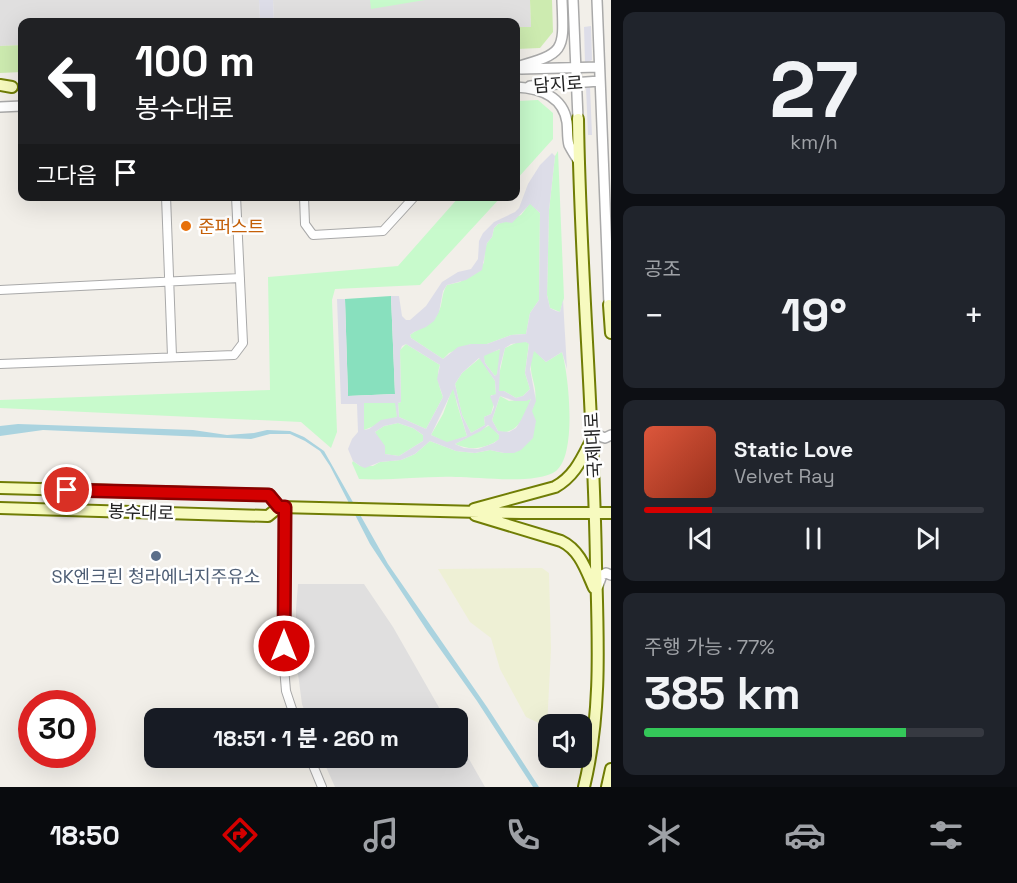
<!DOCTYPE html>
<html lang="ko">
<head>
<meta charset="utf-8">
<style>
  :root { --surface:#171b24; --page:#20242c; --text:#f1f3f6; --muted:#9ea1a6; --line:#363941; --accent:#d40000 }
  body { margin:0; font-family:"Space Grotesk","Noto Sans KR",sans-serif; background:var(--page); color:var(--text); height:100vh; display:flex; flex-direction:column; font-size:22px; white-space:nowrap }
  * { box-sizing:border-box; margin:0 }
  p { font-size:20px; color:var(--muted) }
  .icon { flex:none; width:33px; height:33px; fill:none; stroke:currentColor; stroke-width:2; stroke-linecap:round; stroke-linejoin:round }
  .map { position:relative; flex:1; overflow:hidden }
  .sheet { display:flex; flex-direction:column; gap:12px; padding:12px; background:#0d0f14; width:406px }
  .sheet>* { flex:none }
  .banner { position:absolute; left:18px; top:18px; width:502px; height:183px; border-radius:12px; box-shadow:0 6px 24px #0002; background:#202124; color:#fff; overflow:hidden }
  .buttons { position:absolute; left:538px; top:714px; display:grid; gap:12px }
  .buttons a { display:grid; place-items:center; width:54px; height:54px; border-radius:12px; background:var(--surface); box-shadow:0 6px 24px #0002; font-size:30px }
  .speed { position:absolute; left:18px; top:690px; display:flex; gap:12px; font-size:30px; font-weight:700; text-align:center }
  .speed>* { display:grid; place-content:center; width:78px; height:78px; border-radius:50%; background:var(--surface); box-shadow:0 6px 24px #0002; line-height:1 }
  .speed .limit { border:9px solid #d22; background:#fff; color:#111 }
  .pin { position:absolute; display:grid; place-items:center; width:51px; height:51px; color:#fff; margin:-26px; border:3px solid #fff; border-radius:50%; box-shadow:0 2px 6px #0007 }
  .me { position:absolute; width:66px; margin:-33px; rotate:0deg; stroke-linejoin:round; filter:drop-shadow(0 0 4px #0008) }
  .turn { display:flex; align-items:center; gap:21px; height:126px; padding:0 18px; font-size:27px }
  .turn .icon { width:78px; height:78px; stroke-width:2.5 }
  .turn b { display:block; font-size:42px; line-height:51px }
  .then { display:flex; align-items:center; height:57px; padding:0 18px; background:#0003; gap:12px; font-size:22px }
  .big { font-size:45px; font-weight:800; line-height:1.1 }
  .sheet .widget { flex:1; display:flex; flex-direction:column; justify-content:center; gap:9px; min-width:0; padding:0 21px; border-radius:12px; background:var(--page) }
  .sheet .dial { align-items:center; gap:0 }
  .dial b { font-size:78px; line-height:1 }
  .song { display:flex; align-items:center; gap:18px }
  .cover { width:72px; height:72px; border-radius:9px; background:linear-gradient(135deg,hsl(10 70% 55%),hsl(10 70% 35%)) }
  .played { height:6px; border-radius:3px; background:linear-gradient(90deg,var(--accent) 20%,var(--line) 20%) }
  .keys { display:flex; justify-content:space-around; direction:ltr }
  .heat { display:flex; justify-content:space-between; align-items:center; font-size:33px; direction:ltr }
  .charge { height:9px; border-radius:4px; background:linear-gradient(90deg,#34c759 77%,var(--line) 0) }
  .trip { position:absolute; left:144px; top:708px; width:324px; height:60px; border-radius:12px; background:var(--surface); box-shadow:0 6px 24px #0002; font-weight:800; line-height:60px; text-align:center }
  .dock { display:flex; height:96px; justify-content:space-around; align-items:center; background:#090b0e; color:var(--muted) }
  .dock .icon { width:42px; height:42px }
  .dock .selected { color:var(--accent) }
  .dock b { font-size:27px; color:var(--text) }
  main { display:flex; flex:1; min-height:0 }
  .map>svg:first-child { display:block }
</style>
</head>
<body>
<main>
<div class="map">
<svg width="611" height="787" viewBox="0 0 611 787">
  <rect width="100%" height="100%" fill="#f2efe9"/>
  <!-- residential -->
  <path fill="#e0dfdf" d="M0,0H259L260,22H22V45L0,46Z
    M273,0H530L531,27H516V22H274Z
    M298,584H364L393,627L445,718H307L302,704L296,659V609Z
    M458,740L485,787H335L322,758H458Z"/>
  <!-- farmland -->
  <path fill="#eef0d5" d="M542,568L549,573L551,649L547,727L526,717L500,669L491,638L470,622L438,569Z"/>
  <!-- grass -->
  <path fill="#cdebb0" d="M530,0H552L553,32L540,48L516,49V27H531Z
    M22,45V72L0,73V46Z"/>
  <!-- park -->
  <path fill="#c8facc" d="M370,0H425L371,9Z
    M538,100L553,113V139L516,180V103L518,101Z
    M558,151L564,298L560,312L550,308L547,295L549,210L555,156Z
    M459,197H501L420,285L335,289L332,300L337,432L331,448L301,422L0,408V400L270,390L268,277L398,266Z
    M530,203L540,213L539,300L530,313L526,334L511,335L487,344H471L449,353L443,359L411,338L410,335C419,328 431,324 438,313C443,305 441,293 447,285L460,282L484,263L485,248L487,243L492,237L494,228L498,224L521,215Z
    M518,342H526L529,343L525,373L530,389L523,396L516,398L504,391L499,392V375L505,348Z
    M406,344L440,365C436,375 439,387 443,397L426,429L399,417L398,403L401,402L400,350Z
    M501,349L497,375L495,376L485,363L483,355Z
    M534,350L546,362L562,352C569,376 577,455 556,471C537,485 479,477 456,477C423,476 392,481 359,479L352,463L353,461L360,466H373L380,462L401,460L415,454L430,441L456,451L475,453L490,450L504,453C511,442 534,412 535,401C538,381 525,373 534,350Z
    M480,358L495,381L496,395H491L494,403L491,414L484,417L485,425L471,433L462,415L455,384L462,373Z
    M453,387L457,404L467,436L447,443L431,435L443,414Z
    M500,396L509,401L531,398C527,413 517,437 498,431L492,420Z
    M364,403H396L397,417L364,430Z
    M398,423L413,428L423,435V441L399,456L384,454L375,432L384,426Z
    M490,425L499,435L500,439C485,449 471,451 455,444Z"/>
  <!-- pitch -->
  <path fill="#88e0be" d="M391,296L395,394L348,396L345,299Z"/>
  <!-- plaza -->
  <path fill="#dddde8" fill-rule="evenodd" d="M259,0H273L274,22H260Z
    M591,26L592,60L585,63L584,27Z
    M586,87H590L592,135H588Z
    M552,153L555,156L549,210L547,295L550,308L556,311L560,312L563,300L567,369L562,352L546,362L534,351L530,369L536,401L532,411L536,421L533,438L521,450L514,453H504L490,450L475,453L456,451L430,441L415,454L401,460L380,462L365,468L360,466L353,461L348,449L352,439L358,432L357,404H341L337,299H345L348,396L395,394L391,296H399L402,316L406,320H410L426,306L442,282L458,272L471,269L478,259L479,241L483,233L494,222L515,212L519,208L528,184L540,165ZM530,204L540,213L539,300L530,313L526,334L511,335L487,344H471L458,347L443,359L411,338L410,335L414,332L426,327L434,321L439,312L443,291L447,285L466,280L482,270L487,243L492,237L494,228L498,224L506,222L512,223ZM526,342L529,344L525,373L530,389L523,396L516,398L504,391H499L500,367L505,348L511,344ZM406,344L440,365L437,379L443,397L426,429L399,417L398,403L401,402L400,351L402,346ZM500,349L497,374L495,376L485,363L484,356ZM479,358L495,381L496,394L490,396L494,407L491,414L484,417L485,425L471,433L462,415L455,384L462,373ZM453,389L467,436L447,442L431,435ZM500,396L515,401H526L531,399L521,420L516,428L509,432L498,431L492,420ZM395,403L397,417L381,420L369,429L364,430V403ZM398,423L413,428L423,435V441L399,456L385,454V446L375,432L384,426ZM488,425L499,435V439L494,443L478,449L464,448L455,444L481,431Z"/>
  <!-- water -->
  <path fill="#aad3df" d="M18,424L193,430L227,435L254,433L267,430L290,431L304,437L324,451L388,564L487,707L539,787H533L477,701L428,632L370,544L330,466L320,451L305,441L290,434H270L251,439L43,430L0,436V426Z"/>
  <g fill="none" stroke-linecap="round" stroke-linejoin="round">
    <defs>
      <path id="minor" d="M166,196L172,356
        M304,196L305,224L313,235L383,231L415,196
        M0,290L240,278
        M0,364L234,355L243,343L236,196
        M285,507L284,667L286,691L295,718
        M310,758L322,787"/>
      <path id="tertiary" d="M573,0L578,119
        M597,0L609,305
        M516,67C566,53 564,51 562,0
        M521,69L599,67
        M530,86L600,81
        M516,87C539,88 563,96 567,122C568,129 567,138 569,145C572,151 576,157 579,162
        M0,107L22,106
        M592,424C595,431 597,436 605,438L611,435
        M598,586L602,575L606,573L611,575"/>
      <path id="secondary" d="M0,85L12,87
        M578,119C580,268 594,416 596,565C598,640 602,713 584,787
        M609,305L611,333
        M0,488L269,495L279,507
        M0,508L268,516L279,507L522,513H611
        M474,509L555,487C575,476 582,458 592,439
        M475,515L561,541C580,550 586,570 594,588
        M607,787L611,769"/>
    </defs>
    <!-- minor casing -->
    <use href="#minor" stroke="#a9a9a9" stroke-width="10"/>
    <!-- tertiary casing -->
    <use href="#tertiary" stroke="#a9a9a9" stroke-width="12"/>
    <!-- secondary casing -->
    <use href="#secondary" stroke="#707d05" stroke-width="14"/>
    <!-- minor -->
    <use href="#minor" stroke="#fff" stroke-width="8"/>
    <!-- tertiary -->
    <use href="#tertiary" stroke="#fff" stroke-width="9"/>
    <!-- secondary -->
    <use href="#secondary" stroke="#f7fabf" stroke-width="10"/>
  </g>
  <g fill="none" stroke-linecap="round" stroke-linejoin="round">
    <defs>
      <path id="route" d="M67,490L269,495L279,507H285L284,646"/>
    </defs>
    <!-- route casing -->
    <use href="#route" stroke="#8a0000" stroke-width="15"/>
    <!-- route -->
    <use href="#route" stroke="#d40000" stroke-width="10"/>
  </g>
  <!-- markers -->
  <circle fill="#e8710a" stroke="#fff" stroke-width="2" cx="186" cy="226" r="6"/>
  <circle fill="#5c6f8a" stroke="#fff" stroke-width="2" cx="156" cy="556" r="6"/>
  <g text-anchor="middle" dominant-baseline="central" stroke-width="5" stroke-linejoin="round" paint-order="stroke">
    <!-- street labels -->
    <g font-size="18" fill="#222" stroke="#fff">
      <text transform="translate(558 84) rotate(-4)">담지로</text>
      <text transform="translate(593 445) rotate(-93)">국제대로</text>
      <text transform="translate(141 512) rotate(2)">봉수대로</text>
    </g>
    <!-- food labels -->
    <g font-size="18" fill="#c56008" stroke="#fff" text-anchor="start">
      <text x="198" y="226">준퍼스트</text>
    </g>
    <!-- service labels -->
    <g font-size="18" fill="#4e5e75" stroke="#fff">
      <text x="156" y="576">SK엔크린 청라에너지주유소</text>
    </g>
  </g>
</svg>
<div class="buttons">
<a><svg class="icon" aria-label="sound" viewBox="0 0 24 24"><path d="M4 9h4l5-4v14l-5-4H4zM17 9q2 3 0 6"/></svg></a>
</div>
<div class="speed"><div class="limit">30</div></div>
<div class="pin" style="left:67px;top:490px;background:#d93025"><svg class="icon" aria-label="arrive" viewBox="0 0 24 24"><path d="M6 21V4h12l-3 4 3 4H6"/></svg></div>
<svg class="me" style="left:284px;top:646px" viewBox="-20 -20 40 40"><circle r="17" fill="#d40000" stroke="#fff" stroke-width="3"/><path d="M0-11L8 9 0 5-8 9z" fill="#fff"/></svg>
<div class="trip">18:51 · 1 분 · 260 m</div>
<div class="banner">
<div class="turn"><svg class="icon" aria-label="left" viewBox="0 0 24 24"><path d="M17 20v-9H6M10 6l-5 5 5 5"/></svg><div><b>100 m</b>봉수대로</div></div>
<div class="then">그다음<svg class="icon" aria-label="arrive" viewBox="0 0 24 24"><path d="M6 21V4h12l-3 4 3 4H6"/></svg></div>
</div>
</div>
<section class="sheet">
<div class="widget dial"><b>27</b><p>km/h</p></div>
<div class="widget"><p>공조</p>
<div class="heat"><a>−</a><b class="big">19°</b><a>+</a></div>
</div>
<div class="widget">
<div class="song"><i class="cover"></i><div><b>Static Love</b><p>Velvet Ray</p></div></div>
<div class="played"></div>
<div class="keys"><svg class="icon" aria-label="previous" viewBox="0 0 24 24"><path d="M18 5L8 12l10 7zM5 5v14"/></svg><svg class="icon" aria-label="pause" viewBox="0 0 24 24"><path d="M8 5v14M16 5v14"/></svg><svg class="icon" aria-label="next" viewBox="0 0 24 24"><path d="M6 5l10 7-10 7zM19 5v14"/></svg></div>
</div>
<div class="widget"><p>주행 가능 · 77%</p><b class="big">385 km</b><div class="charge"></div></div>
</section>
</main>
<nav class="dock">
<b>18:50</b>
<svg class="icon selected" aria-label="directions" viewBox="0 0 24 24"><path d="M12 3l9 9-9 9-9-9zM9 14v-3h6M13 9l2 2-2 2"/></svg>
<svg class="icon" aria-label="music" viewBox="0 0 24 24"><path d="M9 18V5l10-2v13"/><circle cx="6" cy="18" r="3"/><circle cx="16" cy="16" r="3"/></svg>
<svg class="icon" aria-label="phone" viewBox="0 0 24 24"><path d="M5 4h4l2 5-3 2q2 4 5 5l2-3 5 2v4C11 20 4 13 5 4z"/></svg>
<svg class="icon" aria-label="climate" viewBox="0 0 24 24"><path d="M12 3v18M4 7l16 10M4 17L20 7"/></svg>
<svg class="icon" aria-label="car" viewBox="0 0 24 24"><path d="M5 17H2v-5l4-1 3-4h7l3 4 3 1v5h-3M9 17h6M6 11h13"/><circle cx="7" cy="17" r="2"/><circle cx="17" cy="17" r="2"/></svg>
<svg class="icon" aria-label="filters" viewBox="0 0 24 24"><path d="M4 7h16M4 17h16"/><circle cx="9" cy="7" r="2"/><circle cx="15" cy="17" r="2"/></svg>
</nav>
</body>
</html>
